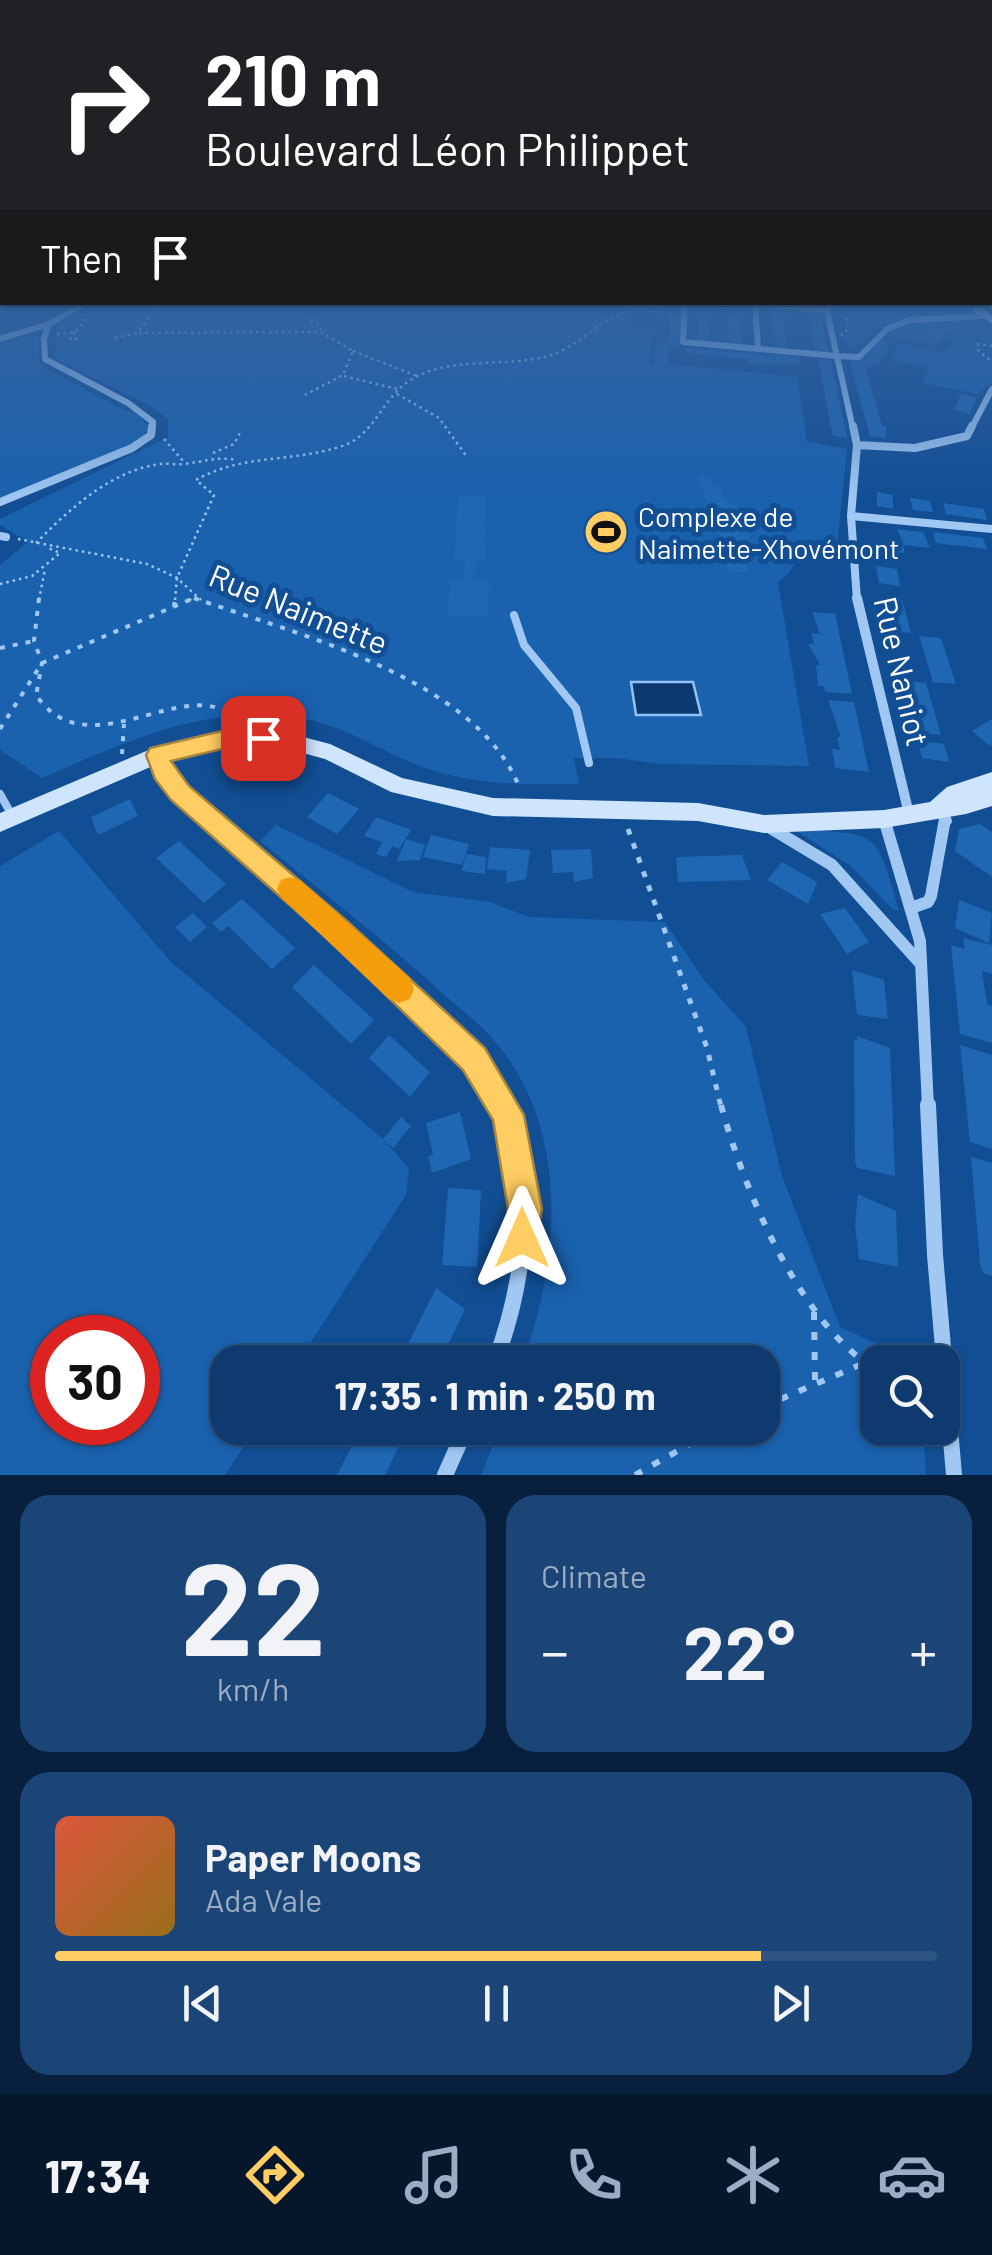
<!DOCTYPE html>
<html lang="en">
<head>
<meta charset="utf-8">
<style>
  :root { --surface:#0e3a6f; --page:#1c4577; --text:#f1f3f6; --muted:#9badc3; --line:#2e5482; --accent:#ffcd62 }
  body { margin:0; font-family:Barlow,sans-serif; background:var(--page); color:var(--text); height:100vh; display:flex; flex-direction:column; font-size:38px; white-space:nowrap }
  * { box-sizing:border-box; margin:0 }
  p { font-size:32px; color:var(--muted) }
  .icon { flex:none; width:55px; height:55px; fill:none; stroke:currentColor; stroke-width:2; stroke-linecap:round; stroke-linejoin:round }
  .map { position:relative; height:1475px; overflow:hidden }
  .panel { display:flex; flex-direction:column; gap:20px; padding:20px; background:#08203d; flex:1 }
  .panel>* { flex:none }
  .banner { position:absolute; left:0px; top:0px; width:992px; height:305px; box-shadow:0 2px 8px #0004,0 0 0 2px var(--line); background:#202124; color:#fff; overflow:hidden }
  .tools { position:absolute; left:860px; top:1345px; display:grid; gap:20px }
  .tools a { display:grid; place-items:center; width:100px; height:100px; border-radius:20px; background:var(--surface); box-shadow:0 2px 8px #0004,0 0 0 2px var(--line); font-size:50px }
  .speed { position:absolute; left:30px; top:1315px; display:flex; gap:20px; font-size:50px; font-weight:700; text-align:center }
  .speed>* { display:grid; place-content:center; width:130px; height:130px; border-radius:50%; background:var(--surface); box-shadow:0 2px 8px #0004,0 0 0 2px var(--line); line-height:1 }
  .speed .limit { border:15px solid #d22; background:#fff; color:#111 }
  .pin { position:absolute; display:grid; place-items:center; width:85px; height:85px; color:#fff; margin:-42px; border-radius:20px; box-shadow:0 5px 15px #0006 }
  .me { position:absolute; width:110px; margin:-55px; rotate:0deg; stroke-linejoin:round; filter:drop-shadow(0 0 8px #0008) }
  .turn { display:flex; align-items:center; gap:35px; height:210px; padding:0 40px; font-size:45px }
  .turn .icon { width:130px; height:130px; stroke-width:2.5 }
  .turn b { display:block; font-size:70px; line-height:85px }
  .then { display:flex; align-items:center; height:95px; padding:0 40px; background:#0003; gap:20px; font-size:38px }
  .big { font-size:75px; font-weight:700; line-height:1.1 }
  .panel .widget { flex:1; display:flex; flex-direction:column; justify-content:center; gap:15px; min-width:0; padding:0 35px; border-radius:30px; background:var(--page) }
  .panel .dial { align-items:center; gap:0 }
  .dial b { font-size:130px; line-height:1 }
  .song { display:flex; align-items:center; gap:30px }
  .cover { width:120px; height:120px; border-radius:15px; background:linear-gradient(135deg,hsl(10 70% 55%),hsl(40 70% 35%)) }
  .played { height:10px; border-radius:5px; background:linear-gradient(90deg,var(--accent) 80%,var(--line) 80%) }
  .keys { display:flex; justify-content:space-around; direction:ltr }
  .heat { display:flex; justify-content:space-between; align-items:center; font-size:55px; direction:ltr }
  .panel .tiles { flex:1; display:grid; gap:20px; grid-template-columns:1fr 1fr }
  .widget:last-child { grid-column:span 2 }
  .trip { position:absolute; left:210px; top:1345px; width:570px; height:100px; border-radius:30px; background:var(--surface); box-shadow:0 2px 8px #0004,0 0 0 2px var(--line); font-weight:700; line-height:100px; text-align:center }
  .tab-bar { display:flex; height:160px; justify-content:space-around; align-items:center; background:#06172c; color:var(--muted) }
  .tab-bar .icon { width:70px; height:70px }
  .tab-bar .on { color:var(--accent) }
  .tab-bar b { font-size:45px; color:var(--text) }
  .map>svg:first-child { display:block }
</style>
</head>
<body>
<div class="map">
<svg width="992" height="1475" viewBox="0 0 992 1475">
  <rect width="100%" height="100%" fill="#124e94"/>
  <!-- green -->
  <path fill="#1a61ae" fill-rule="evenodd" d="M843,302H971L972,312L897,320L874,330L850,353L843,338L851,325Z
    M97,303H683L681,313H620L624,316V327L654,330L649,362L797,377L807,441L847,449L837,547L803,551L788,574L778,582L809,766L661,764L616,758H574L579,784C530,784 483,786 435,771C393,759 357,732 315,721C218,698 128,741 42,778L0,750V565L28,542L0,525V519L168,437V419L147,404L55,359L56,328Z
    M968,318L992,325V383L977,394L923,383L929,367L891,361L899,343L943,352L956,341L947,338L957,329L934,323L915,338L920,343L884,335L902,323Z
    M30,334L38,335L39,362L45,368L126,411H137L148,428C135,456 31,485 0,498V343Z
    M276,825L413,892L490,902L529,917L665,922L704,980L746,1027L782,1176L840,1327L917,1362H878V1428H923L926,1475H481L500,1428H762V1362H523C560,1259 571,1127 492,1038C477,1021 458,1007 441,992C383,939 321,891 260,841Z
    M795,830C879,833 876,830 899,910H893L852,867Z
    M59,831L170,961L383,1139L409,1168L406,1195L298,1362H228V1428H256L225,1475H0V866ZM52,1338H138V1422H52Z"/>
  <!-- water -->
  <path fill="#0b3970" stroke="#92c3f6" stroke-width="2.5" d="M631,682H693L701,715H636Z"/>
  <!-- building -->
  <path fill="#1f66b3" d="M699,302L709,303V342H697Z
    M727,304L739,305L742,345L729,344Z
    M770,307L789,309L790,319H783L787,348H776Z
    M807,310L820,311L825,337L820,338L826,339L829,352L815,351Z
    M670,313L682,314L679,347L669,346L668,363L654,362L657,343H667L669,339Z
    M934,323L954,328L935,345L914,339Z
    M878,340L891,343L880,362L865,367L882,426H886V438L870,436L850,362L866,357Z
    M88,342H108L95,359H80L87,351H81Z
    M686,348L799,357L800,363H749V359L685,354Z
    M818,359L831,360L847,438L833,436Z
    M961,394L976,398L970,414L954,410Z
    M701,475L709,477L715,487H721L726,499L739,509L753,546H747L752,558H745L750,572H729L698,477Z
    M877,492L893,495V509L877,506Z
    M458,496H486L485,561H474L473,581H489L488,617H447L450,581H464L465,561H454Z
    M910,498L930,501L933,512L913,510Z
    M943,503L984,509L987,520L946,514Z
    M897,529L923,532L930,548L904,545Z
    M933,532L983,538L987,549L936,543Z
    M876,540L904,545V553L897,552L895,559L876,555Z
    M876,566L897,569L900,586L879,583Z
    M881,597L902,599L911,633L890,630Z
    M812,612L835,614L852,694L825,692L824,686H818L816,665H820L808,644H814L811,633L820,634Z
    M919,636L941,638L956,684L933,682Z
    M902,680L926,683L941,735L916,733Z
    M828,700L854,702L869,772L835,768L832,749L840,750L837,737H841Z
    M992,719V744L990,746L972,731Z
    M918,741L944,744L949,762L922,758Z
    M328,793L359,809L337,834L307,817Z
    M130,799L138,816L98,835L91,817Z
    M376,817L411,830L399,849L392,846L386,857L376,854L382,842L364,836Z
    M980,824L992,832V877L955,851L959,829Z
    M431,835L469,844L462,865L423,857Z
    M406,839L425,845L420,860L397,861Z
    M179,841L226,884L204,903L156,858Z
    M490,847L530,850L526,879L506,883L507,871L487,869Z
    M591,849L593,878L574,882L573,872L553,873L551,850Z
    M466,854L486,857L485,874L462,871Z
    M742,855L751,880L678,882L676,857Z
    M782,862L817,882L808,904L767,880Z
    M242,899L295,948L272,969L228,926L221,932L212,923Z
    M959,900L992,913L989,943L955,928Z
    M845,908L869,942L847,954L820,914Z
    M193,913L207,927L190,942L175,927Z
    M963,938L992,945V974L982,971L987,1004L992,1006V1043L960,1034L951,945L965,949Z
    M314,965L374,1020L351,1044L292,987Z
    M852,970L884,980L888,1019L857,1015Z
    M389,1035L430,1072L410,1097L369,1058Z
    M857,1036L890,1048L895,1176L857,1168L855,1161L854,1040L857,1041Z
    M960,1045L992,1055V1149L970,1142Z
    M460,1112L471,1159L432,1173L428,1156L433,1155L426,1123Z
    M401,1117L411,1126L393,1148L383,1139Z
    M971,1157L992,1163V1276L983,1273L980,1263Z
    M448,1188L481,1190L477,1267L442,1265Z
    M858,1194L896,1211L898,1267L859,1259L855,1225Z
    M436,1288L465,1309L440,1362H399Z
    M361,1428H408L385,1475H337Z"/>
  <g fill="none" stroke-linecap="round" stroke-linejoin="round">
    <!-- path-far3 -->
    <path stroke="#a0c8f3" stroke-width="2.5" stroke-dasharray="2.5 4" stroke-linecap="butt" d="M160,302L138,333L321,332L353,351L343,375L305,395
      M99,304L158,306
      M305,317L320,325L321,332
      M75,332L70,339H81
      M57,334L75,332L89,315
      M841,336L849,328L845,315
      M115,338L138,333
      M992,346L978,344V350L992,362
      M353,351L417,376
      M344,376L401,390
      M397,394L439,418L467,457
      M164,439L184,462
      M213,453L234,444L240,433
      M18,539L147,564L177,578L201,600
      M36,543C70,509 110,471 160,464C167,463 175,465 183,464C203,462 216,456 237,460
      M0,584L32,576L60,553L46,547
      M39,600L45,569
      M175,600L177,578L214,495L196,480C243,453 295,463 345,445C375,433 383,398 409,381C447,356 503,367 545,357C578,349 596,320 625,313C640,309 656,312 671,313
      M189,600L194,598"/>
    <!-- path-far2 -->
    <path stroke="#a0c8f3" stroke-width="4" stroke-dasharray="5 8" stroke-linecap="butt" d="M39,598L34,641L42,663L36,696C43,703 50,713 59,717C115,748 193,676 238,720
      M194,598C295,634 478,678 520,789
      M174,607L175,598
      M0,648L34,641
      M0,729L42,663L194,598
      M122,754L124,724"/>
    <!-- path-far1 -->
    <path stroke="#a0c8f3" stroke-width="5" stroke-dasharray="6 9" stroke-linecap="butt" d="M628,829L707,1048L721,1107"/>
    <!-- path -->
    <path stroke="#a0c8f3" stroke-width="6" stroke-dasharray="8 12" stroke-linecap="butt" d="M721,1105C744,1190 800,1325 878,1371
      M814,1312L815,1382
      M762,1407L860,1365
      M635,1475L718,1428"/>
    <!-- lane-far1 -->
    <path stroke="#a0c8f3" stroke-width="4" d="M827,308L856,302"/>
    <!-- lane -->
    <path stroke="#a0c8f3" stroke-width="8" d="M514,615L524,645L576,708L589,763
      M0,794L13,817"/>
    <!-- street-far4 -->
    <path stroke="#a0c8f3" stroke-width="6" d="M685,302L683,342L837,356L859,357L887,329L909,320L983,316
      M726,302L827,310
      M755,302L758,349
      M825,302L853,429
      M49,324L44,338L45,359L128,403L153,422L152,429
      M0,339L49,324L87,302
      M971,429L992,389"/>
    <!-- street-far3 -->
    <path stroke="#a0c8f3" stroke-width="8" d="M853,426L857,445L851,516L857,600
      M857,445L915,448L967,436L972,426
      M0,502L132,448L151,435L152,426
      M851,516L992,529
      M0,536L6,537"/>
    <!-- street-far2 -->
    <path stroke="#a0c8f3" stroke-width="10" d="M857,598L909,814
      M158,755C167,785 190,801 213,821
      M937,807L947,821"/>
    <!-- street-far1 -->
    <path stroke="#a0c8f3" stroke-width="12" d="M210,819L448,1032L477,1063L504,1107
      M884,819L920,941L928,1107
      M769,827L832,865L920,963
      M911,908L928,902L931,896L945,819"/>
    <!-- street -->
    <path stroke="#a0c8f3" stroke-width="16" d="M928,1105L935,1255L954,1475
      M495,1362C525,1282 537,1185 503,1105
      M445,1475L466,1428"/>
    <!-- secondary -->
    <path fill="#cfe4fd" fill-rule="evenodd" d="M975,302H985L983,308L992,316V324L973,311Z
      M243,727L284,732L330,744L402,778L493,798L698,803L764,815L884,810L930,802L947,787L992,772V806L966,814L884,828L764,833L698,821L493,816L391,792L325,759L284,748L243,743L162,762L0,832V813L151,749Z"/>
  </g>
  <!-- sky -->
  <linearGradient id="sky" x2="0" y2="1"><stop stop-color="#0a2b51"/><stop offset="0.59" stop-color="#33639f"/><stop offset="1" stop-color="#33639f" stop-opacity="0"/></linearGradient>
  <rect width="992" height="502" fill="url(#sky)"/>
  <!-- route -->
  <path fill="#ffcd62" stroke="#a68540" stroke-width="2.5" d="M243,726L271,731L275,738L263,746L243,744L171,761L189,786L347,921L485,1048L524,1115L542,1209L534,1251L522,1256L509,1251L504,1238L508,1209L493,1120L463,1070L328,939L171,800L155,779L146,755L150,748Z"/>
  <!-- slow -->
  <path fill="#f59e0b" d="M290,877L300,880L410,978L414,989L410,999L399,1003L389,999L281,897L277,889L281,880Z"/>
  <!-- icons -->
  <defs>
    <symbol id="stadium-disc" viewBox="-11 -11 22 22"><circle r="9.5" fill="#ffcd62" stroke="#124e94"/><path d="M0-5a6.5 5 0 1 0 0 10a6.5 5 0 1 0 0-10ZM-3.5-1.8h7v3.6h-7Z" fill="#111"/></symbol>
  </defs>
  <g fill-rule="evenodd">
    <use href="#stadium-disc" x="581" y="507" width="50" height="50"/>
  </g>
  <g text-anchor="middle" dominant-baseline="central" stroke-width="10" stroke-linejoin="round" paint-order="stroke">
    <!-- far-poi labels -->
    <g font-size="28" fill="#fff" stroke="#124e94" text-anchor="start">
      <text x="638" y="516">Complexe de<tspan x="638" dy="32">Naimette-Xhovémont</tspan></text>
    </g>
    <!-- street labels -->
    <g font-size="32" fill="#fff" stroke="#124e94">
      <text transform="translate(299 608) rotate(22)">Rue Naimette</text>
      <text transform="translate(903 671) rotate(77)">Rue Naniot</text>
    </g>
  </g>
</svg>
<div class="tools">
<a><svg class="icon" aria-label="search" viewBox="0 0 24 24"><circle cx="10" cy="10" r="6"/><path d="M15 15l6 6"/></svg></a>
</div>
<div class="speed"><div class="limit">30</div></div>
<div class="pin" style="left:263px;top:738px;background:#d93025"><svg class="icon" aria-label="arrive" viewBox="0 0 24 24"><path d="M6 21V4h12l-3 4 3 4H6"/></svg></div>
<svg class="me" style="left:522px;top:1238px" viewBox="-20 -20 40 40"><path d="M0-17L14 15 0 8-14 15z" fill="#ffcd62" stroke="#fff" stroke-width="4"/></svg>
<div class="trip">17:35 · 1 min · 250 m</div>
<div class="banner">
<div class="turn"><svg class="icon" aria-label="right" viewBox="0 0 24 24"><path d="M7 20v-9h11M14 6l5 5-5 5"/></svg><div><b>210 m</b>Boulevard Léon Philippet</div></div>
<div class="then">Then<svg class="icon" aria-label="arrive" viewBox="0 0 24 24"><path d="M6 21V4h12l-3 4 3 4H6"/></svg></div>
</div>
</div>
<section class="panel">
<div class="tiles">
<div class="widget dial"><b>22</b><p>km/h</p></div>
<div class="widget"><p>Climate</p>
<div class="heat"><a>−</a><b class="big">22°</b><a>+</a></div>
</div>
<div class="widget">
<div class="song"><i class="cover"></i><div><b>Paper Moons</b><p>Ada Vale</p></div></div>
<div class="played"></div>
<div class="keys"><svg class="icon" aria-label="previous" viewBox="0 0 24 24"><path d="M18 5L8 12l10 7zM5 5v14"/></svg><svg class="icon" aria-label="pause" viewBox="0 0 24 24"><path d="M8 5v14M16 5v14"/></svg><svg class="icon" aria-label="next" viewBox="0 0 24 24"><path d="M6 5l10 7-10 7zM19 5v14"/></svg></div>
</div>
</div>
</section>
<nav class="tab-bar">
<b>17:34</b>
<svg class="icon on" aria-label="directions" viewBox="0 0 24 24"><path d="M12 3l9 9-9 9-9-9zM9 14v-3h6M13 9l2 2-2 2"/></svg>
<svg class="icon" aria-label="music" viewBox="0 0 24 24"><path d="M9 18V5l10-2v13"/><circle cx="6" cy="18" r="3"/><circle cx="16" cy="16" r="3"/></svg>
<svg class="icon" aria-label="phone" viewBox="0 0 24 24"><path d="M5 4h4l2 5-3 2q2 4 5 5l2-3 5 2v4C11 20 4 13 5 4z"/></svg>
<svg class="icon" aria-label="climate" viewBox="0 0 24 24"><path d="M12 3v18M4 7l16 10M4 17L20 7"/></svg>
<svg class="icon" aria-label="car" viewBox="0 0 24 24"><path d="M5 17H2v-5l4-1 3-4h7l3 4 3 1v5h-3M9 17h6M6 11h13"/><circle cx="7" cy="17" r="2"/><circle cx="17" cy="17" r="2"/></svg>
</nav>
</body>
</html>
